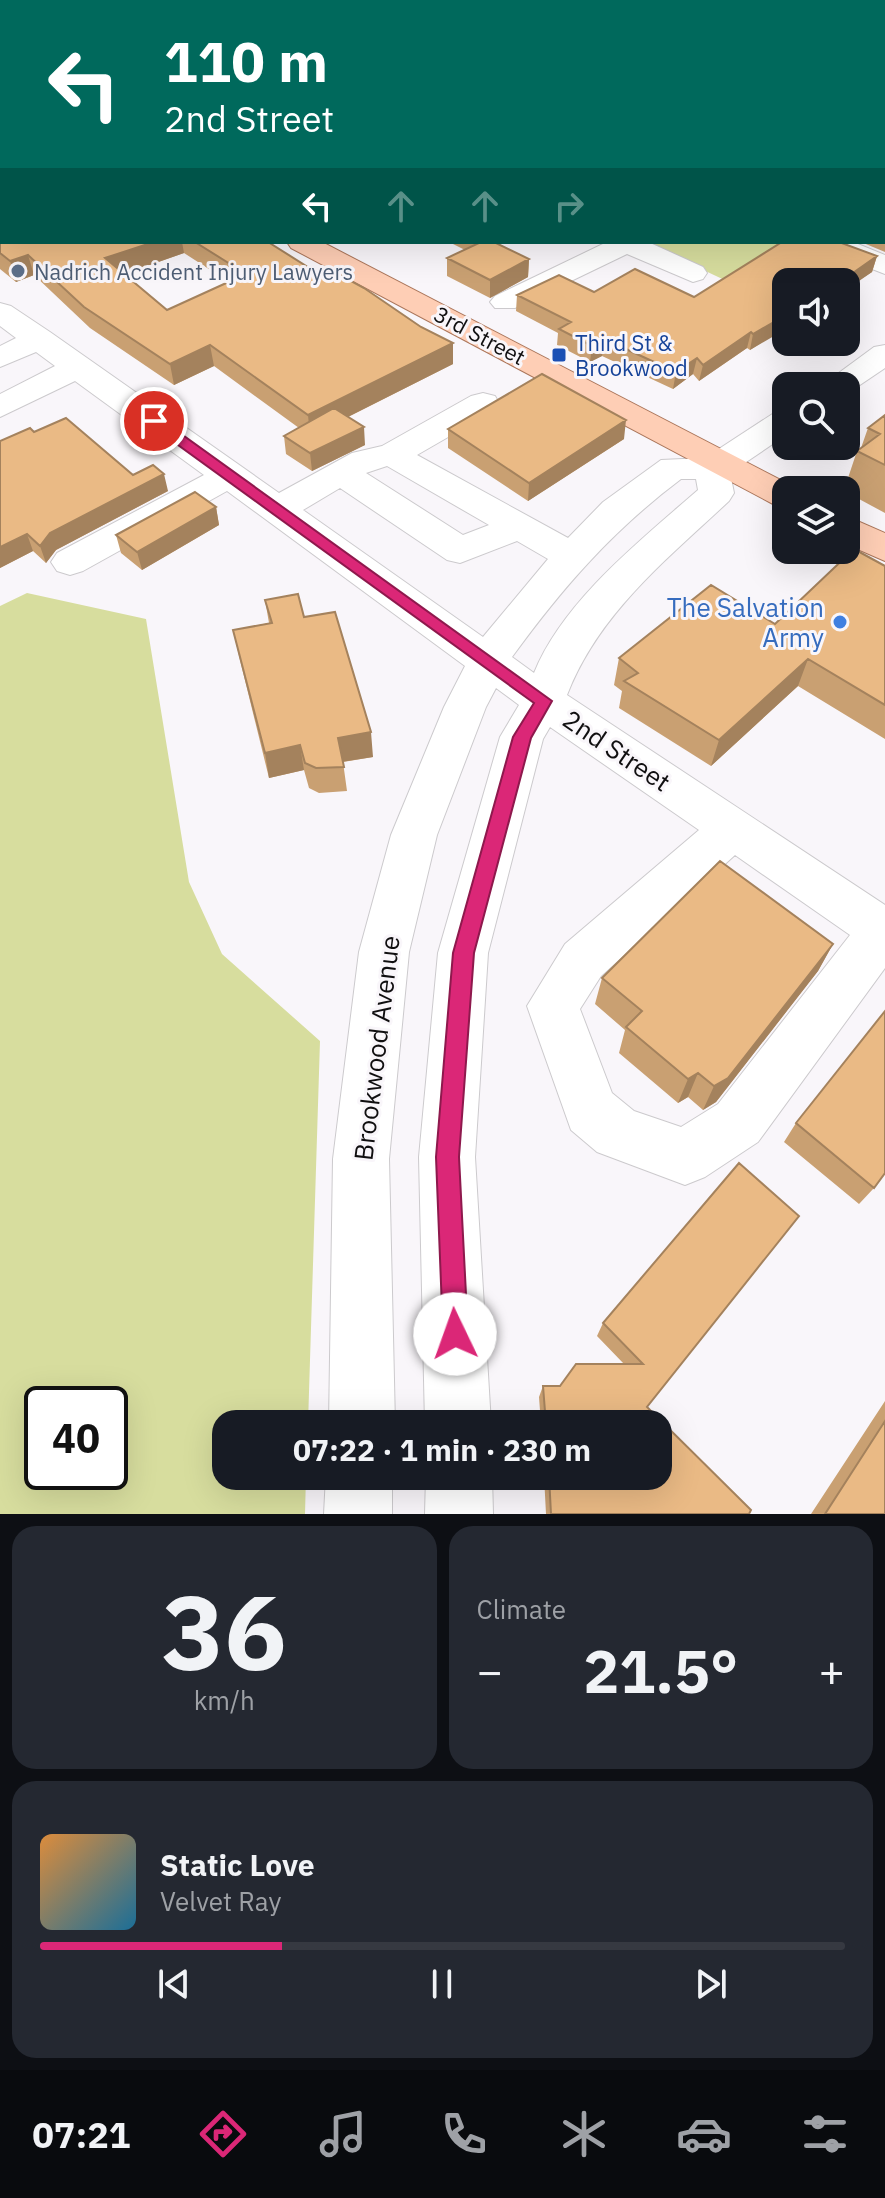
<!DOCTYPE html>
<html lang="en">
<head>
<meta charset="utf-8">
<style>
  :root { --surface:#171b24; --page:#242831; --text:#f1f3f6; --muted:#9ea1a6; --line:#363941; --accent:#db2777 }
  body { margin:0; font-family:"IBM Plex Sans",sans-serif; background:var(--page); color:var(--text); height:100vh; display:flex; flex-direction:column; font-size:30px; white-space:nowrap }
  * { box-sizing:border-box; margin:0 }
  p { font-size:26px; color:var(--muted) }
  .icon { flex:none; width:44px; height:44px; fill:none; stroke:currentColor; stroke-width:2; stroke-linecap:round; stroke-linejoin:round }
  .map { position:relative; height:1514px; overflow:hidden }
  .details { display:flex; flex-direction:column; gap:12px; padding:12px; background:#0d0f14; flex:1 }
  .details>* { flex:none }
  .hud { position:absolute; left:0px; top:0px; width:886px; height:244px; box-shadow:0 8px 32px #0002; background:#00695c; color:#fff; overflow:hidden }
  .tools { position:absolute; left:772px; top:268px; display:grid; gap:16px }
  .tools a { display:grid; place-items:center; width:88px; height:88px; border-radius:16px; background:var(--surface); box-shadow:0 8px 32px #0002; font-size:40px }
  .speed { position:absolute; left:24px; top:1386px; display:flex; gap:16px; font-size:40px; font-weight:700; text-align:center }
  .speed>* { display:grid; place-content:center; width:104px; height:104px; border-radius:50%; background:var(--surface); box-shadow:0 8px 32px #0002; line-height:1 }
  .speed .limit { border:4px solid #111; border-radius:12px; background:#fff; color:#111 }
  .pin { position:absolute; display:grid; place-items:center; width:68px; height:68px; color:#fff; margin:-34px; border:4px solid #fff; border-radius:50%; box-shadow:0 2px 8px #0007 }
  .me { position:absolute; width:88px; margin:-44px; rotate:357deg; stroke-linejoin:round; filter:drop-shadow(0 0 6px #0008) }
  .turn { display:flex; align-items:center; gap:28px; height:168px; padding:0 32px; font-size:36px }
  .turn .icon { width:104px; height:104px; stroke-width:2.5 }
  .turn b { display:block; font-size:56px; line-height:68px }
  .lanes { display:flex; align-items:center; height:76px; padding:0 32px; background:#0003; justify-content:center; gap:40px; direction:ltr }
  .lanes .off { opacity:.35 }
  .big { font-size:60px; font-weight:700; line-height:1.1 }
  .details .tile { flex:1; display:flex; flex-direction:column; justify-content:center; gap:12px; min-width:0; padding:0 28px; border-radius:24px; background:var(--page) }
  .details .dial { align-items:center; gap:0 }
  .dial b { font-size:104px; line-height:1 }
  .song { display:flex; align-items:center; gap:24px }
  .cover { width:96px; height:96px; border-radius:12px; background:linear-gradient(135deg,hsl(30 70% 55%),hsl(200 70% 35%)) }
  .played { height:8px; border-radius:4px; background:linear-gradient(90deg,var(--accent) 30%,var(--line) 30%) }
  .keys { display:flex; justify-content:space-around; direction:ltr }
  .heat { display:flex; justify-content:space-between; align-items:center; font-size:44px; direction:ltr }
  .details .tiles { flex:1; display:grid; gap:12px; grid-template-columns:1fr 1fr }
  .tile:last-child { grid-column:span 2 }
  .trip { position:absolute; left:212px; top:1410px; width:460px; height:80px; border-radius:24px; background:var(--surface); box-shadow:0 8px 32px #0002; font-weight:700; line-height:80px; text-align:center }
  .tabs { display:flex; height:128px; justify-content:space-around; align-items:center; background:#090b0e; color:var(--muted) }
  .tabs .icon { width:56px; height:56px }
  .tabs .active { color:var(--accent) }
  .tabs b { font-size:36px; color:var(--text) }
  .map>svg:first-child { display:block }
</style>
</head>
<body>
<div class="map">
<svg width="885" height="1514" viewBox="0 0 885 1514">
  <rect width="100%" height="100%" fill="#f9f6fa"/>
  <!-- green -->
  <path fill="#d7dd9e" fill-rule="evenodd" d="M644,242H773L788,249L733,284Z
    M27,593L146,619L189,882L222,954L320,1041L308,1424H226V1476H306L305,1514H0V606ZM42,1404H110V1472H42Z"/>
  <g fill="none" stroke-linecap="round" stroke-linejoin="round">
    <defs>
      <path id="minor" d="M701,0H721V2H701Z
        M607,242H648L703,267L707,273L703,279L693,282L627,254L515,308H495L490,302L495,296Z
        M814,242H853L885,255V274L818,248Z
        M0,303L11,306L50,332L279,493L352,453L382,446L471,396L483,393L495,396L499,403L495,410L417,455L568,538L603,502L661,460L705,458L774,413L786,410V435L730,473L734,493L729,501C667,559 598,614 567,695L885,905V968L758,1142L705,1177L685,1185L597,1152L571,1130L527,1006L565,944L699,830L550,727L543,739L488,953L475,1157L491,1424H425L419,1157L438,953L500,737L519,705L496,688L486,707L437,835L409,952L389,1159L395,1424H329L333,1159L359,952L391,835L444,707L465,666L227,491L83,571L70,575L57,571L51,562L57,553L204,475L75,381L0,417V394L55,366L36,352L0,367V346L16,338L0,326ZM387,466L489,525L463,535L366,473ZM681,479H696L698,490C641,540 563,601 534,673L512,657C563,587 612,531 681,479ZM340,488L447,560L460,563L517,541L548,559L483,637L303,510ZM735,855L850,935L718,1104L681,1127L634,1111L612,1093L580,1009L601,976Z
        M885,345V368L848,393L846,386H821L874,347Z
        M326,1476H392V1514H324Z
        M426,1476H492L493,1514H425Z"/>
      <path id="major" d="M287,242H322L800,490H786V507L773,504L291,248Z
        M846,516L885,533V561L846,544Z"/>
    </defs>
    <!-- minor casing -->
    <use href="#minor" stroke="#cccacd" stroke-width="2"/>
    <!-- major casing -->
    <use href="#major" stroke="#ab765b" stroke-width="2"/>
    <!-- minor -->
    <use href="#minor" fill="#fff" fill-rule="evenodd"/>
    <!-- major -->
    <use href="#major" fill="#feceb5" fill-rule="evenodd"/>
  </g>
  <!-- wall -->
  <path fill="#c9a072" fill-rule="evenodd" d="M0,0L2,2V242H268L319,274L453,343V364L348,417L365,445L312,471L286,454L284,436L299,428L214,366L174,385L90,328L34,275L16,282L0,269ZM184,253L229,282L167,310L124,274Z
    M884,97L885,98V252L861,242H884Z
    M449,242H494L529,259L528,277L490,298L447,276V258L465,250Z
    M877,256L872,272L750,350L747,348L699,381L693,374L673,389L602,356L590,362L557,345L558,333L516,311L517,295L594,292L694,297Z
    M885,415V513L846,492V490H844L857,451L861,448L868,428Z
    M448,429L624,439L528,501L448,448Z
    M34,432L133,475L168,491L56,550L46,563L33,551L0,568Z
    M216,507L219,525L142,570L121,553L116,535Z
    M885,566V739L798,686L711,766L619,708L622,691L614,685L619,658L775,624Z
    M265,600L304,617L373,757L343,762L347,791L319,793L309,788L304,770L269,778L239,656L233,630L269,623Z
    M833,944L818,971L716,1102L703,1110L688,1097L678,1103L619,1053L625,1030L595,1004L602,978Z
    M796,1123L874,1188L859,1204L784,1142Z
    M739,1163L647,1407L749,1514H546L544,1476H658V1424H541L539,1397L543,1386H560L624,1364L597,1336L603,1323Z
    M885,1401V1514H811Z"/>
  <!-- shaded-wall -->
  <path fill="#a4825d" d="M627,0H665L661,2H623Z
    M780,0H864L841,2H779Z
    M154,242H182L184,253L110,279L105,258Z
    M28,255L34,275L16,282L10,261Z
    M877,256L872,272L846,290V282H840Z
    M529,259L528,277L490,298V280Z
    M786,315V329L750,350L753,334Z
    M751,332L747,348L699,381L703,365Z
    M604,339L602,356L590,362L592,346Z
    M453,343V364L310,436L308,415Z
    M210,345L214,366L174,385L170,364Z
    M697,358L693,374L673,389L676,372Z
    M626,420L624,439L528,501L529,483Z
    M364,427L365,445L312,471L310,453Z
    M164,474L168,491L56,550L46,563L40,546L50,533Z
    M216,507L219,525L142,570L137,552Z
    M27,534L33,551L0,568V547Z
    M808,659L798,686L711,766L719,740Z
    M371,732L373,757L341,762L338,738Z
    M300,745L304,770L269,778L265,753Z
    M833,944L818,971L716,1102L703,1110L714,1086Z
    M698,1073L688,1097L678,1103L688,1079Z"/>
  <!-- building -->
  <path fill="#eaba85" stroke="#a4825d" stroke-width="2" d="M0,0H469L475,2H2V242H154L105,258L167,310L246,274L195,242H268L319,274L329,269L364,288L421,327L453,343L308,415L210,345L170,364L84,307L28,255L10,261L0,253Z
    M541,0H627L623,2H535Z
    M884,97L885,98V234H884Z
    M481,242H494L529,259L490,280L447,258Z
    M782,242H839L877,256L840,282H786V315L753,334L751,332L703,365L697,358L676,372L604,339L592,346L559,329L571,322L517,295L559,275L594,292L635,269L694,297Z
    M542,374L626,420L529,483L448,429Z
    M334,408L364,427L310,453L284,436Z
    M885,415V465L857,451L880,434L868,428Z
    M66,418L133,475L153,465L164,474L50,533L40,546L27,534L0,547V441L30,428L34,432Z
    M195,492L216,507L137,552L116,535Z
    M854,549L885,566V705L808,659L719,740L624,681L638,673L619,658L711,585L775,624Z
    M298,594L304,617L335,612L371,732L338,738L344,767L316,768L305,763L300,745L265,753L233,630L272,623L265,600Z
    M720,861L833,944L728,1078L714,1086L698,1073L688,1079L626,1027L642,1011L602,978Z
    M885,1011V1173L874,1188L796,1123Z
    M739,1163L799,1216L647,1407L751,1510L749,1514H551L549,1476H658V1424H546L543,1386H560L576,1364H643L603,1323Z
    M885,1421V1514H825Z"/>
  <!-- route -->
  <path fill="#db2777" stroke="#8e194d" stroke-width="2" d="M149,418H159L552,701L531,738L474,953L459,1157L468,1334L464,1343L455,1346L446,1343L443,1334L436,1157L453,953L513,737L534,703L149,424Z"/>
  <!-- markers -->
  <circle fill="#5c6f8a" stroke="#f9f6fa" stroke-width="3" cx="18" cy="271" r="8"/>
  <rect fill="#1a4fb4" stroke="#f9f6fa" stroke-width="3" x="551" y="347" width="16" height="16" rx="4"/>
  <circle fill="#3f7fe0" stroke="#f9f6fa" stroke-width="3" cx="840" cy="622" r="8"/>
  <g text-anchor="middle" dominant-baseline="central" stroke-width="6" stroke-linejoin="round" paint-order="stroke">
    <!-- far-service labels -->
    <g font-size="22" fill="#4e5e75" stroke="#f9f6fa" text-anchor="start">
      <text x="34" y="271">Nadrich Accident Injury Lawyers</text>
    </g>
    <!-- far-street labels -->
    <g font-size="22" fill="#100f10" stroke="#f9f6fa">
      <text transform="translate(480 335) rotate(28)">3rd Street</text>
    </g>
    <!-- far-transit labels -->
    <g font-size="22" fill="#164399" stroke="#f9f6fa" text-anchor="start">
      <text x="575" y="342">Third St &amp;<tspan x="575" dy="25">Brookwood</tspan></text>
    </g>
    <!-- shop labels -->
    <g font-size="26" fill="#366cbe" stroke="#f9f6fa" text-anchor="end">
      <text x="824" y="607">The Salvation<tspan x="824" dy="30">Army</tspan></text>
    </g>
    <!-- street labels -->
    <g font-size="26" fill="#100f10" stroke="#f9f6fa">
      <text transform="translate(617 750) rotate(34)">2nd Street</text>
      <text transform="translate(376 1048) rotate(-83)">Brookwood Avenue</text>
    </g>
  </g>
</svg>
<div class="tools">
<a><svg class="icon" aria-label="sound" viewBox="0 0 24 24"><path d="M4 9h4l5-4v14l-5-4H4zM17 9q2 3 0 6"/></svg></a>
<a><svg class="icon" aria-label="search" viewBox="0 0 24 24"><circle cx="10" cy="10" r="6"/><path d="M15 15l6 6"/></svg></a>
<a><svg class="icon" aria-label="layers" viewBox="0 0 24 24"><path d="M12 4l9 5-9 5-9-5zM3 14l9 5 9-5"/></svg></a>
</div>
<div class="speed"><div class="limit">40</div></div>
<div class="pin" style="left:154px;top:421px;background:#d93025"><svg class="icon" aria-label="arrive" viewBox="0 0 24 24"><path d="M6 21V4h12l-3 4 3 4H6"/></svg></div>
<svg class="me" style="left:455px;top:1334px" viewBox="-20 -20 40 40"><circle r="19" fill="#fff"/><path d="M0-13L10 11 0 6-10 11z" fill="#db2777"/></svg>
<div class="trip">07:22 · 1 min · 230 m</div>
<div class="hud">
<div class="turn"><svg class="icon" aria-label="left" viewBox="0 0 24 24"><path d="M17 20v-9H6M10 6l-5 5 5 5"/></svg><div><b>110 m</b>2nd Street</div></div>
<div class="lanes"><svg class="icon" aria-label="left" viewBox="0 0 24 24"><path d="M17 20v-9H6M10 6l-5 5 5 5"/></svg><svg class="icon off" aria-label="ahead" viewBox="0 0 24 24"><path d="M12 20V5M6 11l6-6 6 6"/></svg><svg class="icon off" aria-label="ahead" viewBox="0 0 24 24"><path d="M12 20V5M6 11l6-6 6 6"/></svg><svg class="icon off" aria-label="right" viewBox="0 0 24 24"><path d="M7 20v-9h11M14 6l5 5-5 5"/></svg></div>
</div>
</div>
<section class="details">
<div class="tiles">
<div class="tile dial"><b>36</b><p>km/h</p></div>
<div class="tile"><p>Climate</p>
<div class="heat"><a>−</a><b class="big">21.5°</b><a>+</a></div>
</div>
<div class="tile">
<div class="song"><i class="cover"></i><div><b>Static Love</b><p>Velvet Ray</p></div></div>
<div class="played"></div>
<div class="keys"><svg class="icon" aria-label="previous" viewBox="0 0 24 24"><path d="M18 5L8 12l10 7zM5 5v14"/></svg><svg class="icon" aria-label="pause" viewBox="0 0 24 24"><path d="M8 5v14M16 5v14"/></svg><svg class="icon" aria-label="next" viewBox="0 0 24 24"><path d="M6 5l10 7-10 7zM19 5v14"/></svg></div>
</div>
</div>
</section>
<nav class="tabs">
<b>07:21</b>
<svg class="icon active" aria-label="directions" viewBox="0 0 24 24"><path d="M12 3l9 9-9 9-9-9zM9 14v-3h6M13 9l2 2-2 2"/></svg>
<svg class="icon" aria-label="music" viewBox="0 0 24 24"><path d="M9 18V5l10-2v13"/><circle cx="6" cy="18" r="3"/><circle cx="16" cy="16" r="3"/></svg>
<svg class="icon" aria-label="phone" viewBox="0 0 24 24"><path d="M5 4h4l2 5-3 2q2 4 5 5l2-3 5 2v4C11 20 4 13 5 4z"/></svg>
<svg class="icon" aria-label="climate" viewBox="0 0 24 24"><path d="M12 3v18M4 7l16 10M4 17L20 7"/></svg>
<svg class="icon" aria-label="car" viewBox="0 0 24 24"><path d="M5 17H2v-5l4-1 3-4h7l3 4 3 1v5h-3M9 17h6M6 11h13"/><circle cx="7" cy="17" r="2"/><circle cx="17" cy="17" r="2"/></svg>
<svg class="icon" aria-label="filters" viewBox="0 0 24 24"><path d="M4 7h16M4 17h16"/><circle cx="9" cy="7" r="2"/><circle cx="15" cy="17" r="2"/></svg>
</nav>
</body>
</html>
